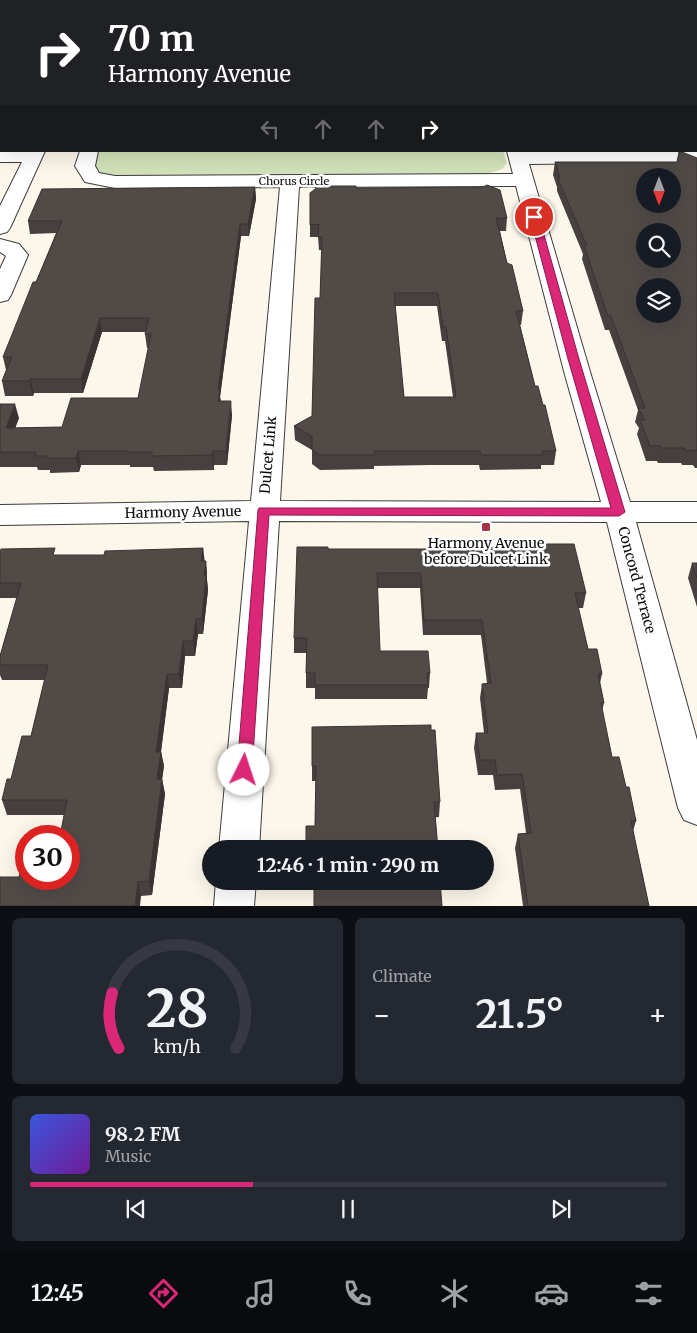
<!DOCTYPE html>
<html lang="en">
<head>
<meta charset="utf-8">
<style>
  :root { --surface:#171b24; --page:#242831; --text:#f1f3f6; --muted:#9ea1a6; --line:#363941; --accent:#db2777 }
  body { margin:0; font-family:Merriweather,serif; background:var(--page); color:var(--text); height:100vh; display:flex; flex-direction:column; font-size:19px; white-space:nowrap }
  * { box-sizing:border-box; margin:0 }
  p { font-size:16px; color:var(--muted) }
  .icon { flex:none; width:28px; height:28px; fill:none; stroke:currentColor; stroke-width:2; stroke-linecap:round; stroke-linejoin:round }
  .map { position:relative; height:906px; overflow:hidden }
  .sheet { display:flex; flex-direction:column; gap:12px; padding:12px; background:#0d0f14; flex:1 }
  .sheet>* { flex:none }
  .banner { position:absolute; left:0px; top:0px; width:698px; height:152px; box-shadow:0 5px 20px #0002; background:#202124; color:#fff; overflow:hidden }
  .needle { width:32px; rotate:180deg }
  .tools { position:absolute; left:636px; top:168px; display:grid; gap:10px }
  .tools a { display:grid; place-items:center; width:45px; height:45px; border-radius:50%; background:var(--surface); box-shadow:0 5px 20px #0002; font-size:25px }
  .speed { position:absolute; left:15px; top:825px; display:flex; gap:10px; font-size:25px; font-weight:700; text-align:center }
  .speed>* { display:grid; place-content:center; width:65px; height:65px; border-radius:50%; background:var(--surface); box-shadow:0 5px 20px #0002; line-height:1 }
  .speed .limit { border:8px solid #d22; background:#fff; color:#111 }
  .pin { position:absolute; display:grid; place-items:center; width:42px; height:42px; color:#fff; margin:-21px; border:2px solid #fff; border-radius:50%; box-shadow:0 1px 5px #0007 }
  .me { position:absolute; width:55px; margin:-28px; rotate:4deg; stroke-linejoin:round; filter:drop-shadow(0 0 4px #0008) }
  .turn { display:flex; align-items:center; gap:18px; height:105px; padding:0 25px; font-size:22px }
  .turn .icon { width:65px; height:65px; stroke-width:2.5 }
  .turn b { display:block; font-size:35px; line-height:42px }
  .lanes { display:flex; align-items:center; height:48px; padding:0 25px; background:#0003; justify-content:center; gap:25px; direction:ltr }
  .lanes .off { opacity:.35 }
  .big { font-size:38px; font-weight:700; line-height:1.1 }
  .sheet .card { flex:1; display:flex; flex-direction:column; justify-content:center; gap:8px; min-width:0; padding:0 18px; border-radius:8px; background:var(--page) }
  .sheet .dial { align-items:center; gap:0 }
  .dial svg { height:130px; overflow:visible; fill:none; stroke:var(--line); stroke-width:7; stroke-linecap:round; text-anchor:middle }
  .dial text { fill:var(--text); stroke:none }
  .song { display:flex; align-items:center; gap:15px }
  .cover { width:60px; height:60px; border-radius:8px; background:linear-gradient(135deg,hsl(230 70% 55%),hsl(280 70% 35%)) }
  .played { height:5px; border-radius:2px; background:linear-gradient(90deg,var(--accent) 35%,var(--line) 35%) }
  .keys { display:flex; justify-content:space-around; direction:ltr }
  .heat { display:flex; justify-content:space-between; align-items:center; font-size:28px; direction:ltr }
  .sheet .tiles { flex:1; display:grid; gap:12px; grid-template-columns:1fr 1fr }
  .card:last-child { grid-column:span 2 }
  .trip { position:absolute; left:202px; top:840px; width:292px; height:50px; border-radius:25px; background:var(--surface); box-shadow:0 5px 20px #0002; font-weight:700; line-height:50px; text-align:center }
  .tab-bar { display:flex; height:80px; justify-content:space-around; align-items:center; background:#090b0e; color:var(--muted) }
  .tab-bar .icon { width:35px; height:35px }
  .tab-bar .active { color:var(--accent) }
  .tab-bar b { font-size:22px; color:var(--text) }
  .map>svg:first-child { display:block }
</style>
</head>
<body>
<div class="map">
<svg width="697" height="906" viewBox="0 0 697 906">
  <rect width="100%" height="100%" fill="#fcf7ea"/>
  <!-- green -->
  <path fill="#d1e1b9" d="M94,151H503L507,163L502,169L485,175L108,177L94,173Z"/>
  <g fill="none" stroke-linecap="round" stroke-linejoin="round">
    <defs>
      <path id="minor" d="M293,0H307V1H293Z
        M464,0H478L479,1H465Z
        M641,0H655V1H641Z
        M696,71H697V82H696Z
        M0,150L45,151L10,228L7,232L0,234V206L22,162H0Z
        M697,150V162L529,164L591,375L630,502H697V522H636L697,740V825L684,820L678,808L607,522L279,521L259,849H219L249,521L0,525V505L251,501L280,187L115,188L85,182L75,166L80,151H98L95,166L99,173L115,176L513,174L507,151ZM516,186L565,375L601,502L280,501L299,187Z
        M0,239L19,244L28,255L11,295L8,300L0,302V269L6,256L0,252Z
        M216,881H256L254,906H214Z"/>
    </defs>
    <!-- minor casing -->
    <use href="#minor" stroke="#3d3d3d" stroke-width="2"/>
    <!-- minor -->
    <use href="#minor" fill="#fff" fill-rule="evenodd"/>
  </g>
  <!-- wall -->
  <path fill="#46403e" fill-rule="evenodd" d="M0,0H82L81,1H0Z
    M679,0H697V25L696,24V1H680Z
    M696,110L697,111V139H696Z
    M697,158V468H695L693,465H682L681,463H658L657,461H646L637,434L639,428L635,422L638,410L609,330H605L582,259L583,254L557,191V187L553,175L555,162H677Z
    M255,187L256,199L249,236H241L220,397L221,401L232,415L227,465H214V470L154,471L153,467H130V465H81L79,472L50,473V470H38L37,467H0V404L19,418L15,428L62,427L138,398L149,348H147L145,334L146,332H102L83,393H34L33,396H5L2,381L6,370L3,357L36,282L56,233L30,234L28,221Z
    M356,188L507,218L506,231H500L507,263L523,311L521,325H520L535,386L543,405L556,451L554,465H541V469L480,470L479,465H430L374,466V469L320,470L312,464V450L295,440L294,426L312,416L320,298L322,250H319L318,237H310V225ZM395,306H437L442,341H445L453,397H404Z
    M495,544L586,593L583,608H578L588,649L602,674L600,683L604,703L602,711L612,757L626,787L636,821L633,831L649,906H523L515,848L518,834L526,833L520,789L495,790L493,775H478L474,748L476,733H484L480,698L482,684L487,683L481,635H423L420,588H377L380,651L430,673L429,688H428L427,699H315V688H306V673L307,653H294V638L328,549H460V547H494Z
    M203,548L204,561H206L207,575V580L208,590L203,634H198L195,656H185L182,688H169L161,752L164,766L162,779L165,794L152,895L141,896L69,879L64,815H7L2,800L11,779L31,736L45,680H2L0,675V656L17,598H0V551L56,555H104Z
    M692,563H697V607L688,578Z
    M312,727L440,802L439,817L315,826L316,781H312Z"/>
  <!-- shaded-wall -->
  <path fill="#393432" d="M1,91V106L0,108V93Z
    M255,187L256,199L249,236L248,224Z
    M240,224L241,236L220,397L221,404L218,401V390Z
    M100,318L102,332L83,393L81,379Z
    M30,379L34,393L33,396L29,381Z
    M231,401L232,415L227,465L226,451Z
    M15,404L19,418L10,442L6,428Z
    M78,451L81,465L79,472L76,458Z
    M213,451L214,465V470L212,455Z
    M203,548L205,563L201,561Z
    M206,561L207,575V580L208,590L203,634L202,619L204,575Z
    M196,619L198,634L195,656L193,641Z
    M183,641L185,656L182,688L179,674Z
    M167,674L169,688L159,767L156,752Z
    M161,752L164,766L160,794L157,779Z
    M162,779L165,794L152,895L149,881Z
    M138,882L141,896L140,906H135Z"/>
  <!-- building -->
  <path fill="#514b48" stroke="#393432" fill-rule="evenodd" d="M2,0H67V1H1Z
    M176,0H271V1H173Z
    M323,0H449V1H323Z
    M500,0H624V1H500Z
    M688,0H697V12L696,11V1H689Z
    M1,2V91L0,93V3Z
    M696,110L697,111V127H696Z
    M679,152H682L697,158V450L686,451L685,448H662L661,446H650L640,420H645L638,408H645L611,316H608L584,246H587L558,179L560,178L555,162H677ZM645,176H672V204H645ZM645,231H672V259H645ZM645,286H672V314H645Z
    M487,185L500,190L507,218H496L507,263L512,265L523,311H516L535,386H538L543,405H545L556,451H542L543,455H481L480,451H374V455H320L312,450V436L294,426L312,416L315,298H320L322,237H318L319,224L310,225V193L319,186H356V188L483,187ZM394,293H438L443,327H446L456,397H404Z
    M255,187L248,224H240L218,390H220L218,401H231L226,451H213L212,455L152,456V452H128V451H78L76,458H47V456H35L36,452H0V404H15L6,428L62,427L71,398H138L151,334H145L149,318H100L81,379H30L29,381H2L12,357H3L33,282H36L62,221H28L42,189Z
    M495,544H574L586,593H575L588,649H597L602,674H598L604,703H601L612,757H619L626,787H629L636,821H631L649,906H528L518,834L531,833L522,774L497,775L495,760H480L476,733H488L482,684L491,683L482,620H424L421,573H377L380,651H428L430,673H427L428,685H315V673H306L307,638H294L297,547H328V549H460V547H495Z
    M55,548L53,555H104L105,551L203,548L201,561H206L204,575H206L202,619H196L193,641H183L179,674H167L156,752H161L157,779H162L149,881L138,882L135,906H0V877H19L25,852H26V879H69V836H60L67,800H2L7,779H11L22,736H31L48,665H0V656L21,583H0V551L1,549Z
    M692,563H697V578Z
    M431,725V730H435L440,802H434L438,849H306V826H315L316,766H312V727Z
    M314,881H440L442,906H314Z"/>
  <!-- route -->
  <path fill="#db2777" stroke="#8e194d" d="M531,215L539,217L579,359L625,512L619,516L269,515L252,770L250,775L244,777L239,775L237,770L258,510L259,508H611L568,359L530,217Z"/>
  <!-- markers -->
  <rect fill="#a63643" stroke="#fff" stroke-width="2" x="481" y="522" width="10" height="10" rx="2.5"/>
  <g text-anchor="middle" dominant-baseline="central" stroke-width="5" stroke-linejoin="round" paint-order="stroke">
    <!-- far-street labels -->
    <g font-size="11" fill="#0a0a0a" stroke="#fff">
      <text x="294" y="181">Chorus Circle</text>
    </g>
    <!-- street labels -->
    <g font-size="14" fill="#0a0a0a" stroke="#fff">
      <text transform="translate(268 455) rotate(-85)">Dulcet Link</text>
      <text transform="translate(183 512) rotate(-1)">Harmony Avenue</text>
      <text transform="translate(637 580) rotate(75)">Concord Terrace</text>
    </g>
    <!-- poi labels -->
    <g font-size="14" fill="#0a0a0a" stroke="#fff">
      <text x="486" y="543">Harmony Avenue<tspan x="486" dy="16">before Dulcet Link</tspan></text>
    </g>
  </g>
</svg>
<div class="tools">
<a><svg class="needle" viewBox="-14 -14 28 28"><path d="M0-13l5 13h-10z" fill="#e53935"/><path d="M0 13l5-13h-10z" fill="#9ea1a6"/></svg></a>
<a><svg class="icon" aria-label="search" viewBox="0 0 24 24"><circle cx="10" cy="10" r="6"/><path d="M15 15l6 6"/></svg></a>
<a><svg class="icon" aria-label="layers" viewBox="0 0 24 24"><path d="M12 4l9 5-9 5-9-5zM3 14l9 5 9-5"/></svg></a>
</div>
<div class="speed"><div class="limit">30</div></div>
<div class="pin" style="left:534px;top:217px;background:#d93025"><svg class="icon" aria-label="arrive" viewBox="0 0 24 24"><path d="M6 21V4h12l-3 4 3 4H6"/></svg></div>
<svg class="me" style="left:244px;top:770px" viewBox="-20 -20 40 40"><circle r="19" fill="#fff"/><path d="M0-13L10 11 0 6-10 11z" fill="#db2777"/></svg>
<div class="trip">12:46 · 1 min · 290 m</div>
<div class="banner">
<div class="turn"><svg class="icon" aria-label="right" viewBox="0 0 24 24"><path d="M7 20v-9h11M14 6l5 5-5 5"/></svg><div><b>70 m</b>Harmony Avenue</div></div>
<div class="lanes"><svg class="icon off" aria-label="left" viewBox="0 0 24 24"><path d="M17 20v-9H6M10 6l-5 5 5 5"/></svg><svg class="icon off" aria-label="ahead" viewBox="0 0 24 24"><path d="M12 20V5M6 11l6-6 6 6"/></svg><svg class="icon off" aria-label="ahead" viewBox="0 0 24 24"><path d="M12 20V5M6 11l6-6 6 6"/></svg><svg class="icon" aria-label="right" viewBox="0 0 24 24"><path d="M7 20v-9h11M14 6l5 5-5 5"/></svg></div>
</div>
</div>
<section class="sheet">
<div class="tiles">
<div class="card dial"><svg viewBox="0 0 100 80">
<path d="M14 69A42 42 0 1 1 86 69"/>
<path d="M14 69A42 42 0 0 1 10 35" stroke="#db2777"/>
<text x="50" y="56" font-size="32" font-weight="700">28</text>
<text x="50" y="72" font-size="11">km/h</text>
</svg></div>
<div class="card"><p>Climate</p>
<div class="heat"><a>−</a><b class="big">21.5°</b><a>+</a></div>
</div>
<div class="card">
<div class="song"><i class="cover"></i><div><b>98.2 FM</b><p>Music</p></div></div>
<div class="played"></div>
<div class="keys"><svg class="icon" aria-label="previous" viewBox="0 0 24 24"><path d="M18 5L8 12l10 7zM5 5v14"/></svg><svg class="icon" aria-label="pause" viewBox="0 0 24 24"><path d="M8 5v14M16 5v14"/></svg><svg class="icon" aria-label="next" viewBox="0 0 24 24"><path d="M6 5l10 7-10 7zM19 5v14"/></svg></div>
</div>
</div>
</section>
<nav class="tab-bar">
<b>12:45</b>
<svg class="icon active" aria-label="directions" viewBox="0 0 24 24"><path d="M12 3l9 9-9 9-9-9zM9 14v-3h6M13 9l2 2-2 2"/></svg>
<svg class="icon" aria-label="music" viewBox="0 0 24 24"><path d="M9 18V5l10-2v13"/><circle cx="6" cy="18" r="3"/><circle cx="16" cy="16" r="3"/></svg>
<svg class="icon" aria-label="phone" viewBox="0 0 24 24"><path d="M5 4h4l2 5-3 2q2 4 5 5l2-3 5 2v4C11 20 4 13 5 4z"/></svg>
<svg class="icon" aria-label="climate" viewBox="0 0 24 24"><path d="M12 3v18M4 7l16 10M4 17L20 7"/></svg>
<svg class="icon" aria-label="car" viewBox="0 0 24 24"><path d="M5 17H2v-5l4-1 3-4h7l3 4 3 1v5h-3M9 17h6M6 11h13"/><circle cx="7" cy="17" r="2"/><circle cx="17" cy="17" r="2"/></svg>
<svg class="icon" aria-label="filters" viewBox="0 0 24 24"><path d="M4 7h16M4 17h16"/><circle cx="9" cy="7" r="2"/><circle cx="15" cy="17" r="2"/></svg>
</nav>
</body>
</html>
